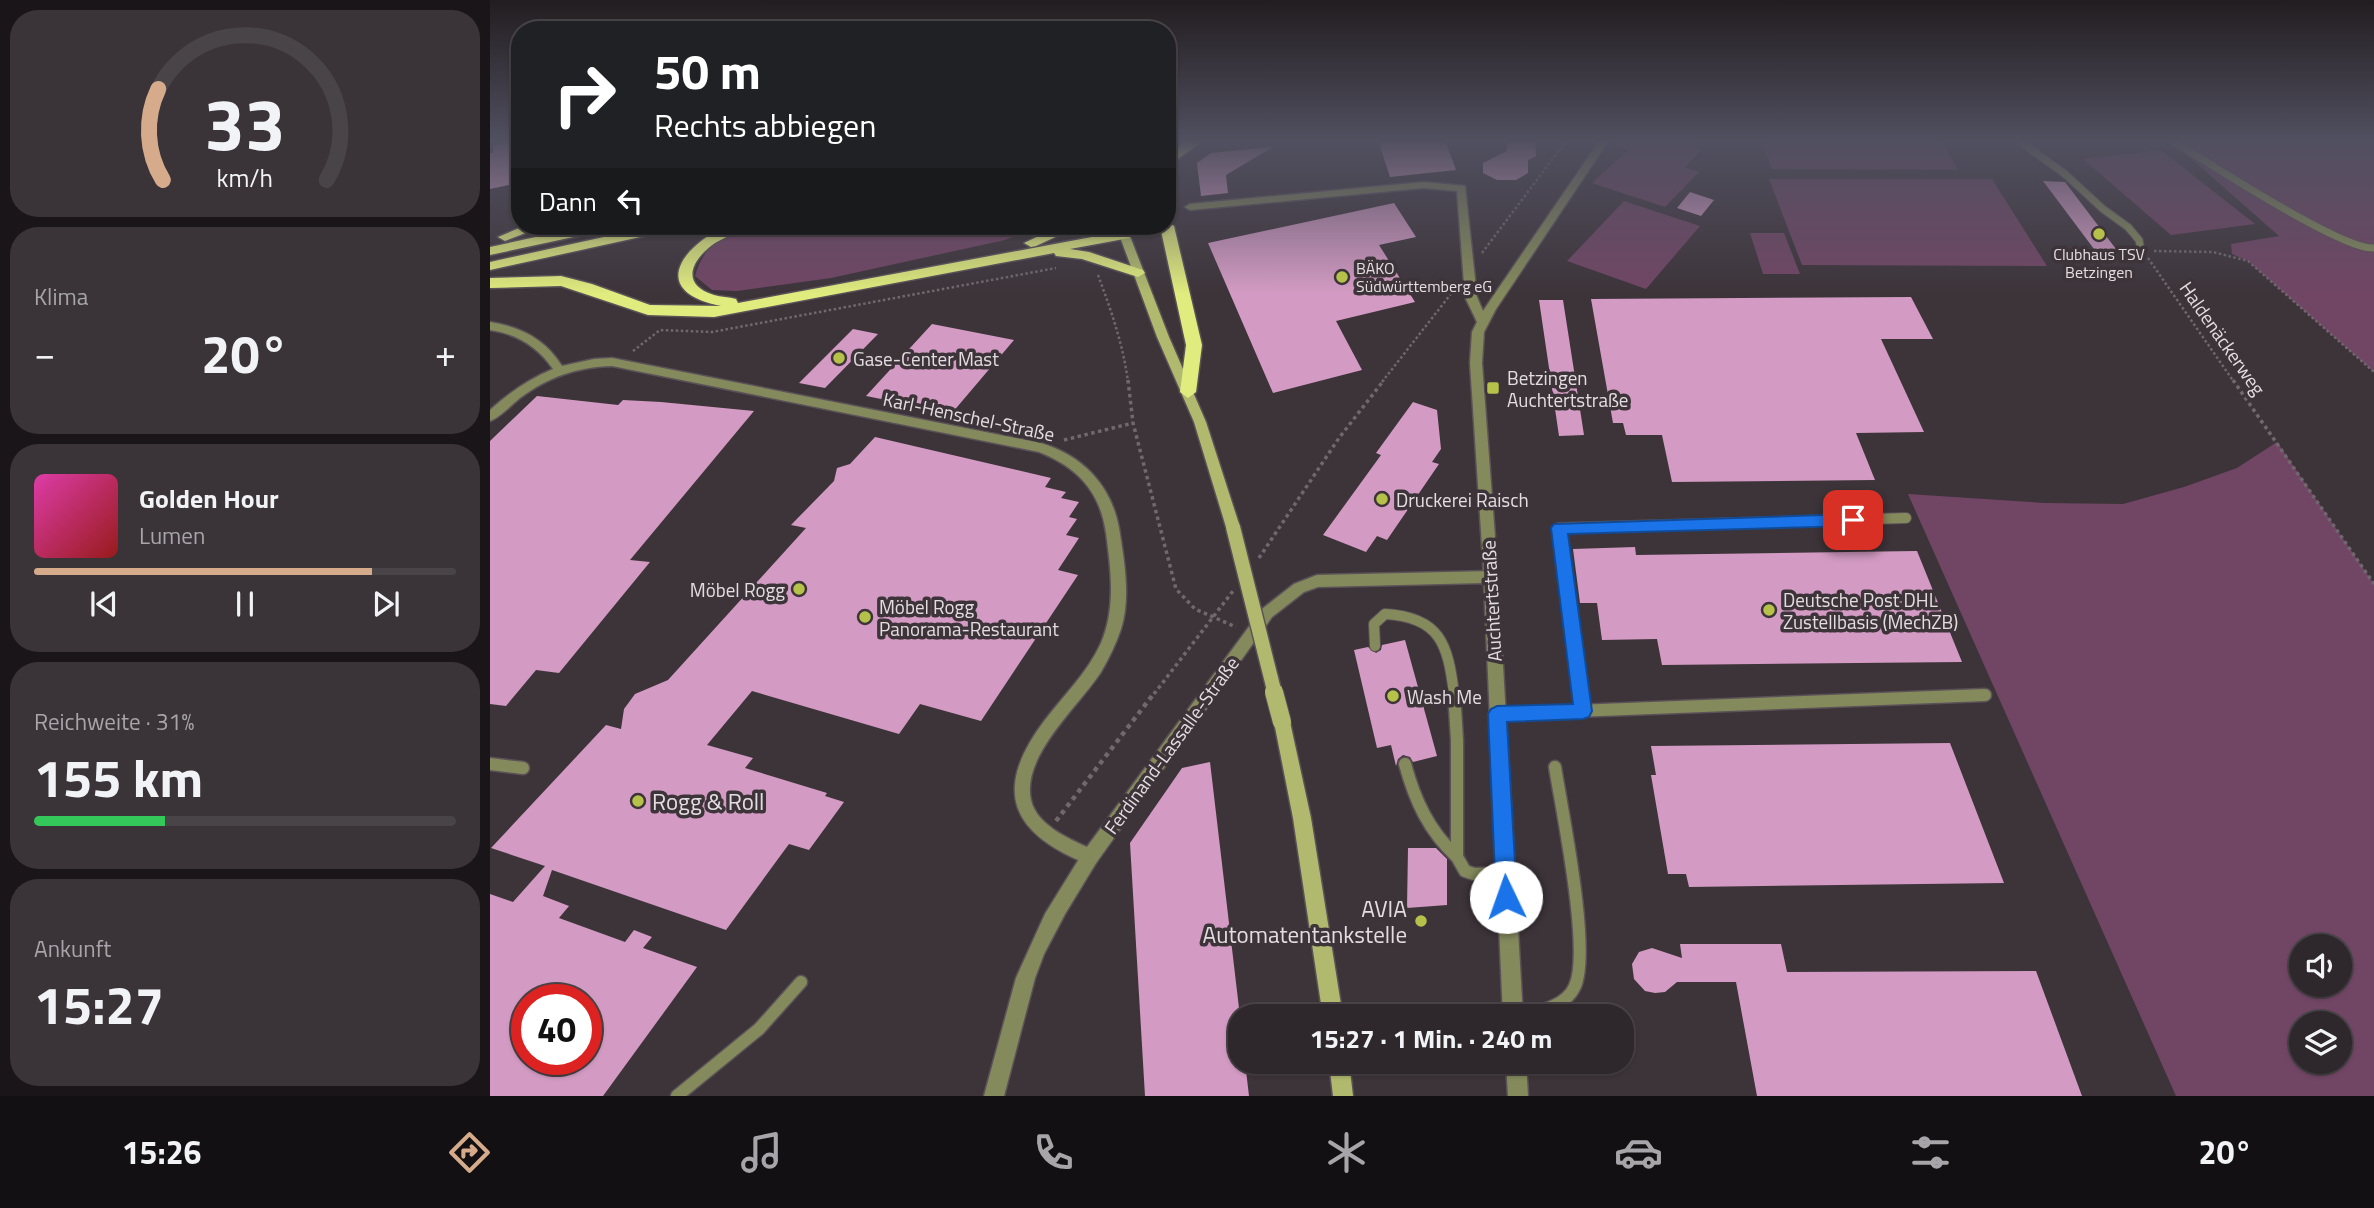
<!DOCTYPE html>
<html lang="de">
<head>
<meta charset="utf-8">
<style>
  :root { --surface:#2e272c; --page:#3a3338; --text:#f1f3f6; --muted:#a7a5a9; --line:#494448; --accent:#d6ab8b }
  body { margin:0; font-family:"Titillium Web",sans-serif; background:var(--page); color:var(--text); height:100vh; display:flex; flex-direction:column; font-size:26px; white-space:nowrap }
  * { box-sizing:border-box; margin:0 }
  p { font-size:23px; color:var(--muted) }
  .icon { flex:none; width:38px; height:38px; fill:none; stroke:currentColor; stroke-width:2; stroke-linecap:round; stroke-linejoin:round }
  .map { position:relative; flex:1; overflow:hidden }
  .details { display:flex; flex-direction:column; gap:10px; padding:10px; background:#191518; width:490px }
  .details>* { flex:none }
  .top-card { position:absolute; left:21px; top:21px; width:665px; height:214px; border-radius:28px; box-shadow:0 2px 5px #0004,0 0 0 2px var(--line); background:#202124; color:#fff; overflow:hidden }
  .fabs { position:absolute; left:1799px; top:934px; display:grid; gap:14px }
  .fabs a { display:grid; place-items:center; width:63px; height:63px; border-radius:50%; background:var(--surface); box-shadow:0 2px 5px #0004,0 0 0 2px var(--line); font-size:35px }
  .speed { position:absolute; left:21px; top:984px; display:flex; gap:14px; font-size:35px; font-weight:700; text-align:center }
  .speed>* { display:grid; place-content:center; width:91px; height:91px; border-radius:50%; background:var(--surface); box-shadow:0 2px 5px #0004,0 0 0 2px var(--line); line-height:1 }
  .speed .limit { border:10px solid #d22; background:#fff; color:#111 }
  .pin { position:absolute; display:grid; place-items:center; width:60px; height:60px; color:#fff; margin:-30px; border-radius:14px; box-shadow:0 4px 10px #0006 }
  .me { position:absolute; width:77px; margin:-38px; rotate:357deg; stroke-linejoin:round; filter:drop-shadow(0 0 5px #0008) }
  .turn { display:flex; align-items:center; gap:24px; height:147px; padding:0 28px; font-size:32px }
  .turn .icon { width:91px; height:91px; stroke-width:2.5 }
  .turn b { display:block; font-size:49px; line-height:60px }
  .then { display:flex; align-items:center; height:66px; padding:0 28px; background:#0003; gap:14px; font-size:26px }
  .big { font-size:52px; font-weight:700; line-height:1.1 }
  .details .card { flex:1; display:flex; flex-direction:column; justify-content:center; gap:10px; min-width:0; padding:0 24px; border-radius:28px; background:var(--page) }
  .details .dial { align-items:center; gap:0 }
  .dial svg { height:182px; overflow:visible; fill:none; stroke:var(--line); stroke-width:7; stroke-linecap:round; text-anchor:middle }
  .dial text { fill:var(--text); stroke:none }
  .song { display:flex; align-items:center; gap:21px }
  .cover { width:84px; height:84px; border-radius:10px; background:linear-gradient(135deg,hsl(320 70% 55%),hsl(0 70% 35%)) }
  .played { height:7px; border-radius:4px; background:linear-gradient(90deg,var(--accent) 80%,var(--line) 80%) }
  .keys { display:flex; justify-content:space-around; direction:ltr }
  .heat { display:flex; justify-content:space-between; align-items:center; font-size:38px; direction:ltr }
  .charge { height:10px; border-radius:5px; background:linear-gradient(90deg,#34c759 31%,var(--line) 0) }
  .trip { position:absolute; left:738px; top:1004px; width:406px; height:70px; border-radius:28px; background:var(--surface); box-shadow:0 2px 5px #0004,0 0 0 2px var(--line); font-weight:700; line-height:70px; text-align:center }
  .tab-bar { display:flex; height:112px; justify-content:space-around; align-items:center; background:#121012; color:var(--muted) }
  .tab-bar .icon { width:49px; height:49px }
  .tab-bar .active { color:var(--accent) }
  .tab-bar b { font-size:32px; color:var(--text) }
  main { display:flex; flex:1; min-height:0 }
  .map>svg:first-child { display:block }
</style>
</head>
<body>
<main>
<section class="details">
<div class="card dial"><svg viewBox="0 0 100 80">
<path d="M14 69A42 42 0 1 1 86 69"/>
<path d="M14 69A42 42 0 0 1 12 29" stroke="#d6ab8b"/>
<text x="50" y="56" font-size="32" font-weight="700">33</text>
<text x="50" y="72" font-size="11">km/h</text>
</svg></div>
<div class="card"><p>Klima</p>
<div class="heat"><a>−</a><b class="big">20°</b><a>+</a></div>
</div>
<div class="card">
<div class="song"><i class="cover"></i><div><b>Golden Hour</b><p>Lumen</p></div></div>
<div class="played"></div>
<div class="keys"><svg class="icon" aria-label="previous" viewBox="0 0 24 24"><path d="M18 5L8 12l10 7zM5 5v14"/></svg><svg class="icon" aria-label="pause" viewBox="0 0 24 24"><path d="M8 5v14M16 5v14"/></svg><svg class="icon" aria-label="next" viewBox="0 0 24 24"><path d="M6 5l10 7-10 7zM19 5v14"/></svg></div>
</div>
<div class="card"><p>Reichweite · 31%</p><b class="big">155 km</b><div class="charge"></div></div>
<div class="card"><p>Ankunft</p><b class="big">15:27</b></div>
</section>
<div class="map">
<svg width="1884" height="1096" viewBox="0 0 1884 1096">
  <rect width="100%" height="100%" fill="#3d343a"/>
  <!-- green -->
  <path fill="#714665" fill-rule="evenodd" d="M1130,140H1211L1204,148L1211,150L1195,167L1209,172L1175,207L1102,183L1138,150L1125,145Z
    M1271,140H1450L1468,170L1282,169Z
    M1680,140H1884V372L1758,261L1742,254L1741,244L1789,236Z
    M1671,150L1765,224L1681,235L1593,159Z
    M1279,179H1502L1557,266L1312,265Z
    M1134,201L1210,226L1156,289L1077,261Z
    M254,226H552L515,240L341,278L247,291L222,290L205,276C213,248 228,238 254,226Z
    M1260,233H1294L1310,274H1273Z
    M1787,442L1884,584V1096H1686L1418,494L1554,503L1633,504L1694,487L1747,468ZM1811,947H1850V985H1811ZM1811,1024H1850V1062H1811Z"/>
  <!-- building -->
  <path fill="#d39bc3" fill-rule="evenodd" d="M30,140V168L25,171L24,184L0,189V153H3V145Z
    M888,140H955L966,170L900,177Z
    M1016,140H1045L1046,156L1038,160V173L1026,180H1007L993,173V163L1017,151Z
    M783,147L736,175L738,193L711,196L707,163L721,153Z
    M1553,181L1575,182L1629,253H1607Z
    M1200,192L1224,200L1211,216L1187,208Z
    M904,203L926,237L889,245L925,302L846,321L872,370L783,393L718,243Z
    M1421,297L1443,339H1391L1434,432L1366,433L1385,480L1182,482L1172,435H1136L1133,423H1123L1101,299Z
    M1049,300H1073L1094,435L1069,436Z
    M442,324L524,340L462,413L376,396Z
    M363,329L388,334L335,388L309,383Z
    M47,396L128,405L133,400L171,402L264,411L140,560L160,562L69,673L46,670L16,706L0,704V441Z
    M923,402L947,410L951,449L942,462L949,464L897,540L887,536L876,552L833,535L891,455L886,453Z
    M385,437L561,478L555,487L576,492L571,498L589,502L579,517L587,519L576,535L589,538L568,570L588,575L491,721L430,704L409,734L262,691L217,745L263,758L255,768L337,793L335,796L354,802L319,850L299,844L236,930L62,870L53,896L79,906L69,918L135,942L144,930L162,937L153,948L207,967L113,1096H0V894L23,902L55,866L1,848L116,725L131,729L134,709L145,694L178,680L316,528L301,525L344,481L347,468L360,464ZM37,999H96V1059H37Z
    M1145,547L1146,555L1427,551L1472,662L1172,665L1167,639L1112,640L1107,603H1090L1083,549Z
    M915,640L947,756L923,762L920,757L913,755L908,759L906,766L901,745L887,748L864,650L878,647L886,653L891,650L892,645Z
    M1460,743L1514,883L1199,887L1196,874H1178L1161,775H1166L1161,746Z
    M720,762L751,1025V1062H755L759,1096H655L640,843L692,768Z
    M918,848H946L957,859V905L917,908Z
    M1190,944H1291L1297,972L1546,971L1592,1096H1267L1246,982H1187L1175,992L1165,993L1155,991L1144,979L1142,964L1149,952L1162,948L1192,958Z"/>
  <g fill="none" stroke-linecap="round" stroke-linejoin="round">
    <defs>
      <path id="service-far2" d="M1528,140L1575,174L1613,209L1638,227L1649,240L1651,250
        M1681,140C1716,161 1853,251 1884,248"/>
      <path id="service-far1" d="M885,646L884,624L895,614C950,617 958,644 964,694
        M1091,694L1069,528L1416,518"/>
      <path id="service" d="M964,692L967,740V857L975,871L984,874L1015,873
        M1090,692L1093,711
        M1007,714L1495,695
        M0,764L33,768
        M915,764C925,801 939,831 967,857
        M1025,1017C1045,1012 1076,1008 1085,986C1101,950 1072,811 1065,767
        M187,1096L269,1029L311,982"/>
      <path id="minor" d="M1110,140H1119L1006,309L994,332L992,363L1008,577L1006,581H996L994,577L980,363L982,332L987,322L975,297L967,191L934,188L700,210L695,207L700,204L934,182L975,186L987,297L993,311Z
        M0,322C31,327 55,339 72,366L104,359L122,358L551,443C593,456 621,485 629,528C634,559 641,598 631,629C626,644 619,658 611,672C589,706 531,756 541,800C547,827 584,841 606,851L609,857L606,863L600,865C521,834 501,791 555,720C574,695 598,672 611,643C626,608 621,569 616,533C610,491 587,467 549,452L122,366C87,367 58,377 30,398C21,405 11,417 0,421V410C19,393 39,379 63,369C48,347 27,334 0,330Z"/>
      <path id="tertiary" d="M1001,571L1006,573L1008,577L1033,1017H1013L994,583L828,587L814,592L782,617L606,863L575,914L554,954L545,978L514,1096H494L526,978L555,914L594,851L772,609L804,584L827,575Z
        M1016,1062H1036L1038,1096H1018Z"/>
      <path id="secondary" d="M626,226H636L679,337L716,422L750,527L748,531L743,532L736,527L704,422L667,337Z
        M792,715L798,717L800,722L821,818L853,1017H833L803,818L784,722L786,717Z
        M839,1062H859L863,1096H843Z"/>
      <path id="trunk" d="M698,140H714L677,167V155Z
        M677,222L684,226L712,345L706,392L698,398L690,392L696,345L670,226H677Z
        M34,226H54L15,241L8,237Z
        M97,226H123L116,230L0,255V247Z
        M164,226H189L182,230L0,270V262Z
        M236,226H254C246,234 235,237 225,243C202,259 189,284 224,295C231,297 239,297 246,299L248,303L634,231L641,235L639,238L580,249L599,252L653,270L655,273L648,277L592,259L566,256L564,253L224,317L158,315L71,286L0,288V278L71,276L102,284L160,305L231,306C160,292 189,248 236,226Z
        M570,226H589L546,246L541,247L534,243Z"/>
    </defs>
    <!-- service-far2 casing -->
    <use href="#service-far2" stroke="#5b5258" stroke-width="9"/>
    <!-- service-far1 casing -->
    <use href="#service-far1" stroke="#5b5258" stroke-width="12"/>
    <!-- service casing -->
    <use href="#service" stroke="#5b5258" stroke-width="15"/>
    <!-- minor casing -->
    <use href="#minor" stroke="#5b5258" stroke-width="3"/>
    <!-- tertiary casing -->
    <use href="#tertiary" stroke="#5b5258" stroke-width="3"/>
    <!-- secondary casing -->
    <use href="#secondary" stroke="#5b5258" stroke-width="3"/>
    <!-- trunk casing -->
    <use href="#trunk" stroke="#5b5258" stroke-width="3"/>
    <!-- path-far2 -->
    <path stroke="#70686d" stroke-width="2.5" stroke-dasharray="2.5 2.5" stroke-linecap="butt" d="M1664,251L1723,252L1758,261L1884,372
      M992,253L1077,140
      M1658,258L1744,382
      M608,275C621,310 633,344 638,382
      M143,351L170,330L222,332L566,268
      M892,382L964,290"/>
    <!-- path-far1 -->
    <path stroke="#70686d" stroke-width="3.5" stroke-dasharray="3.5 3.5" stroke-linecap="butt" d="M638,380L643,423L686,589L705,609L746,627
      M1743,380L1884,584
      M574,440L643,423
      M769,558L849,438L894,380
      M664,694L743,591"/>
    <!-- path -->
    <path stroke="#70686d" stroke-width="4.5" stroke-dasharray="4.5 4.5" stroke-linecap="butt" d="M566,821L665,692"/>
    <!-- service-far2 -->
    <use href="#service-far2" stroke="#848a5c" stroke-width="7"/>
    <!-- service-far1 -->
    <use href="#service-far1" stroke="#848a5c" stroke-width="10"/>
    <!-- service -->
    <use href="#service" stroke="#848a5c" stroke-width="12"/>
    <!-- minor -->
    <use href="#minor" fill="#848a5c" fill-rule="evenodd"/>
    <!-- tertiary -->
    <use href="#tertiary" fill="#848a5c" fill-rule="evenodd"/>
    <!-- secondary -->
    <use href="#secondary" fill="#b0b96d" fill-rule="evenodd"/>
    <!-- trunk -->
    <use href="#trunk" fill="#e0ec7e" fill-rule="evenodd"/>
    <defs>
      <path id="secondary-bridge-far1" d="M743,527L785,694"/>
      <path id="secondary-bridge" d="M784,692L792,722"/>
    </defs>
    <!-- secondary-bridge-far1 casing -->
    <use href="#secondary-bridge-far1" stroke="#5b5258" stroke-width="17" stroke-linecap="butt"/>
    <!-- secondary-bridge casing -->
    <use href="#secondary-bridge" stroke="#5b5258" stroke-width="20" stroke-linecap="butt"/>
    <!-- secondary-bridge-far1 -->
    <use href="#secondary-bridge-far1" stroke="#b0b96d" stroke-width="14"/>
    <!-- secondary-bridge -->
    <use href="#secondary-bridge" stroke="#b0b96d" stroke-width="18"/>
  </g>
  <!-- sky -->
  <linearGradient id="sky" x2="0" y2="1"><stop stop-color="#221d20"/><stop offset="0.48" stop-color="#515060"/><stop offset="1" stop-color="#515060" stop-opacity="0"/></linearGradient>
  <rect width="1884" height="294" fill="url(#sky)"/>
  <!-- route -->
  <path fill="#1a73e8" stroke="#114b97" stroke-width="2" d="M1363,514L1370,520L1363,526L1078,534L1102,711L1099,717L1093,719L1017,722L1027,897L1024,904L1016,907L1009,904L1006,897L998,714L1001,709L1007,706L1083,704L1061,528L1064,524Z"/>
  <!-- markers -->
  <g fill="#b6c149" stroke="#3d343a" stroke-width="2.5">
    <circle cx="1609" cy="234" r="7"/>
    <circle cx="852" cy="277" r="7"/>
    <circle cx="349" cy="358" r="7"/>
    <rect x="996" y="381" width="14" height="14" rx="3.5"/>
    <circle cx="892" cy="499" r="7"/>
    <circle cx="309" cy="589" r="7"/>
    <circle cx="1279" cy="610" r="7"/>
    <circle cx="375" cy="617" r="7"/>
    <circle cx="903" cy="696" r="7"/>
    <circle cx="148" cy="801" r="7"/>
    <circle cx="931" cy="921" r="7"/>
  </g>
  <g text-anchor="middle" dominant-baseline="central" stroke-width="7" stroke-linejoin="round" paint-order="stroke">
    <!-- far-poi labels -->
    <g font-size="16" fill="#e3dde1" stroke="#3d343a">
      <text x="1609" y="254">Clubhaus TSV<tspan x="1609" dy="18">Betzingen</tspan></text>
      <text x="866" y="268" text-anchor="start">BÄKO<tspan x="866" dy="18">Südwürttemberg eG</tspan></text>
    </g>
    <!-- street labels -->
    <g font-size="19" fill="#e3dde1" stroke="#3d343a">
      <text transform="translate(1733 338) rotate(55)">Haldenäckerweg</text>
      <text transform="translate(479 416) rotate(12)">Karl-Henschel-Straße</text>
      <text transform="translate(1001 601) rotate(-93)">Auchtertstraße</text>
      <text transform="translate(681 745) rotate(-54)">Ferdinand-Lassalle-Straße</text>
    </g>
    <!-- poi labels -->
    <g font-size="19" fill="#e3dde1" stroke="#3d343a" text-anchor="start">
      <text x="363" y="358">Gase-Center Mast</text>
      <text x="1017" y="377">Betzingen<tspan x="1017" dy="22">Auchtertstraße</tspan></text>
      <text x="906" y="499">Druckerei Raisch</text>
      <text x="295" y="589" text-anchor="end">Möbel Rogg</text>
      <text x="1293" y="599">Deutsche Post DHL<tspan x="1293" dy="22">Zustellbasis (MechZB)</tspan></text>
      <text x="389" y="606">Möbel Rogg<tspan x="389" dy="22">Panorama-Restaurant</tspan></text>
      <text x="917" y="696">Wash Me</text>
    </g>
    <!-- near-poi labels -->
    <g font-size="23" fill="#e3dde1" stroke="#3d343a" text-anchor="start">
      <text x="162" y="801">Rogg &amp; Roll</text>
      <text x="917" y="908" text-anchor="end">AVIA<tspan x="917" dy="26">Automatentankstelle</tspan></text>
    </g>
  </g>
</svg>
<div class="fabs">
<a><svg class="icon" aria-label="sound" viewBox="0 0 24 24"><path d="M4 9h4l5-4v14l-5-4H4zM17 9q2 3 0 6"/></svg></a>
<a><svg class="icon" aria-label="layers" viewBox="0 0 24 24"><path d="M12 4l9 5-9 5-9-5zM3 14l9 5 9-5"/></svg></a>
</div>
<div class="speed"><div class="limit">40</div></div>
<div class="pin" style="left:1363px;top:520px;background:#d93025"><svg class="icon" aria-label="arrive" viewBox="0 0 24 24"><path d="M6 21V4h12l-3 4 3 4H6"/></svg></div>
<svg class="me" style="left:1016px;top:897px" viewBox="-20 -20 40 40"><circle r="19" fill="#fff"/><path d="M0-13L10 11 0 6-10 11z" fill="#1a73e8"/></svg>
<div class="trip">15:27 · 1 Min. · 240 m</div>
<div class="top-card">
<div class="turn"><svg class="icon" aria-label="right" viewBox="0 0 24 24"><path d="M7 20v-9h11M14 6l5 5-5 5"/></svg><div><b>50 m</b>Rechts abbiegen</div></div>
<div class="then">Dann<svg class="icon" aria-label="left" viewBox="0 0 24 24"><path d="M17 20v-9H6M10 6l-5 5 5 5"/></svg></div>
</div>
</div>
</main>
<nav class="tab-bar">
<b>15:26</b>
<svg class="icon active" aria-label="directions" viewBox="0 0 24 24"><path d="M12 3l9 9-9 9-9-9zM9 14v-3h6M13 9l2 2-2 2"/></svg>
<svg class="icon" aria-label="music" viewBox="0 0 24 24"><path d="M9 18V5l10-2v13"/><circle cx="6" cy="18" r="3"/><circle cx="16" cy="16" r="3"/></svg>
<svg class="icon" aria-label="phone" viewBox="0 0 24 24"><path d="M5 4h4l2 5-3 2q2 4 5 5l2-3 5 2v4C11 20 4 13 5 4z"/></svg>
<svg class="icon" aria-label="climate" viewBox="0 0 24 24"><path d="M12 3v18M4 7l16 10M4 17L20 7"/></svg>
<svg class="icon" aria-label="car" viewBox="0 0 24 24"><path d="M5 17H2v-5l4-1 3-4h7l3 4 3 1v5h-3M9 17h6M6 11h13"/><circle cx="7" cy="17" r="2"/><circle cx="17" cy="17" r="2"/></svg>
<svg class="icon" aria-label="filters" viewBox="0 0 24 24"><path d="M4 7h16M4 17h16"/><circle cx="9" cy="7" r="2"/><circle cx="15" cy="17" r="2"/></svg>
<b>20°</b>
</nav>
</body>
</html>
